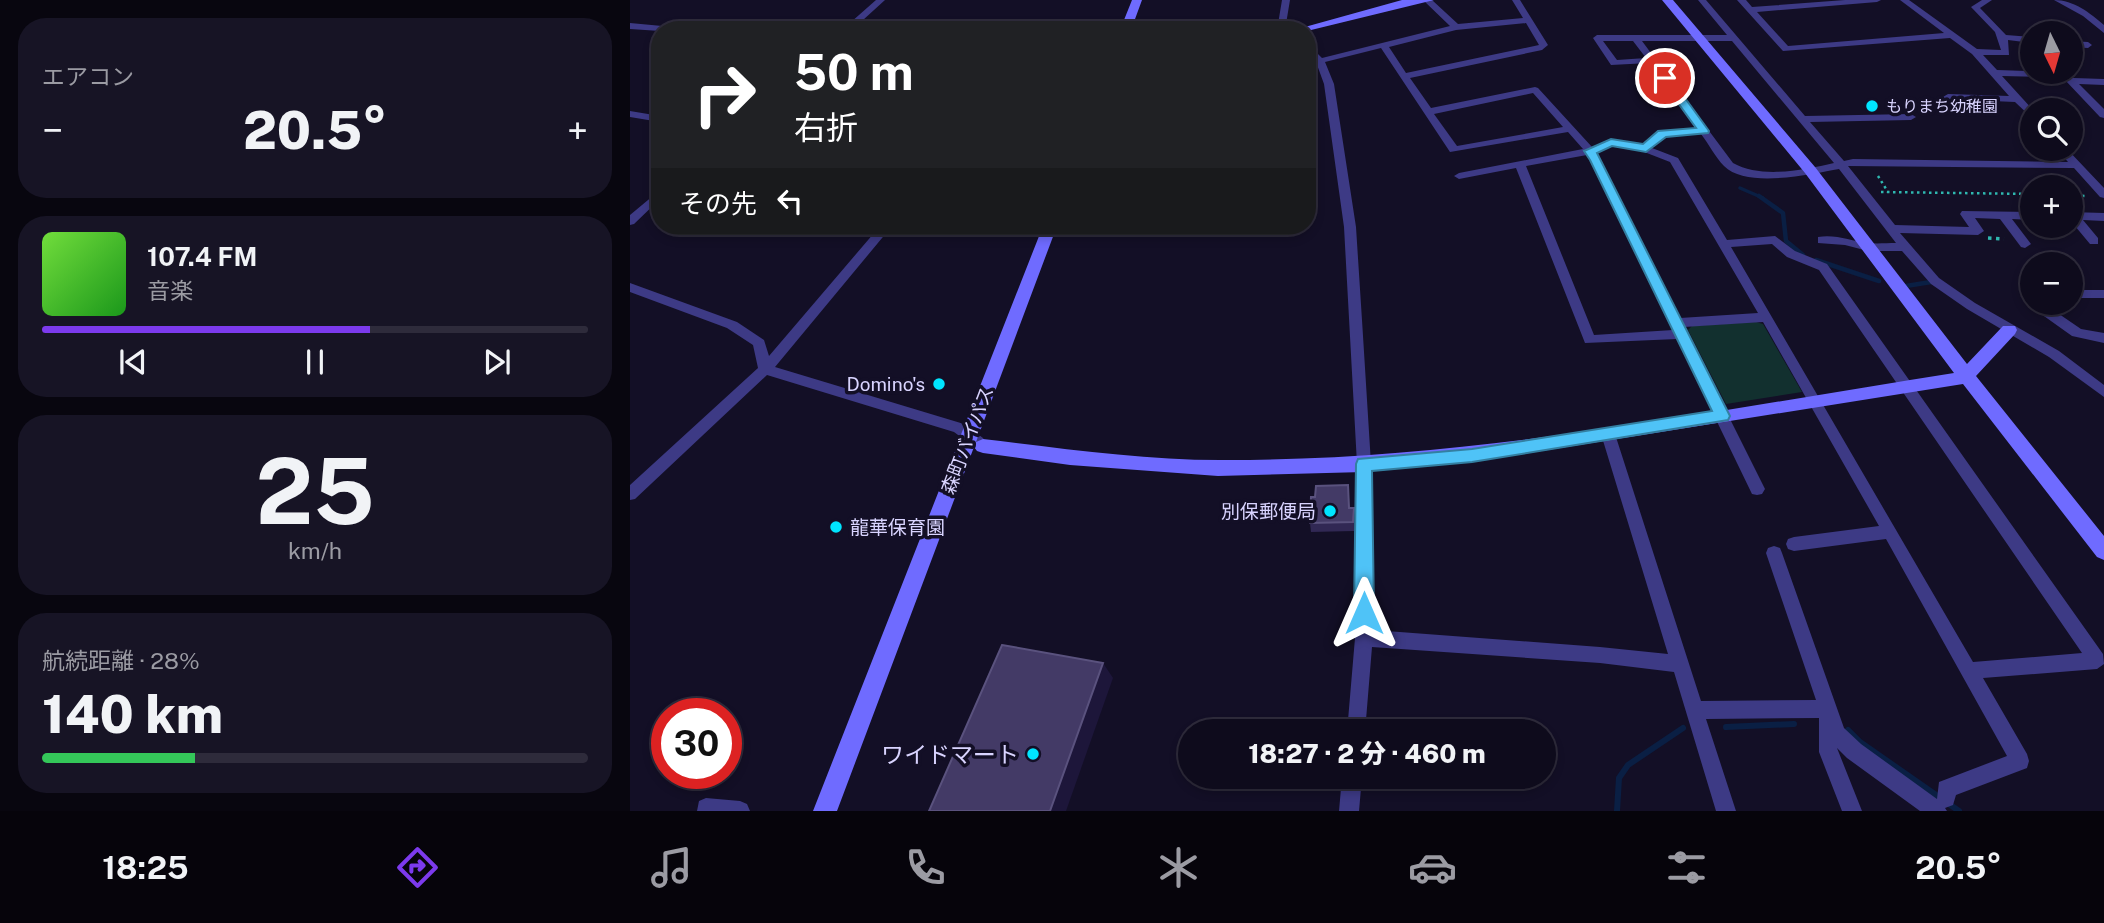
<!DOCTYPE html>
<html lang="ja">
<head>
<meta charset="utf-8">
<style>
  :root { --surface:#0e0b1c; --page:#171425; --text:#f1f3f6; --muted:#9b9ba3; --line:#2e2b3b; --accent:#7c3aed }
  body { margin:0; font-family:"Public Sans","Noto Sans JP",sans-serif; background:var(--page); color:var(--text); height:100vh; display:flex; flex-direction:column; font-size:26px; white-space:nowrap }
  * { box-sizing:border-box; margin:0 }
  p { font-size:23px; color:var(--muted) }
  .icon { flex:none; width:38px; height:38px; fill:none; stroke:currentColor; stroke-width:2; stroke-linecap:round; stroke-linejoin:round }
  .map { position:relative; flex:1; overflow:hidden }
  .panel { display:flex; flex-direction:column; gap:18px; padding:18px; background:#08060f; width:630px }
  .panel>* { flex:none }
  .guide { position:absolute; left:21px; top:21px; width:665px; height:214px; border-radius:28px; box-shadow:0 4px 10px #0003,0 0 0 2px var(--line); background:#202124; color:#fff; overflow:hidden }
  .needle { width:46px; rotate:175deg }
  .fabs { position:absolute; left:1390px; top:21px; display:grid; gap:14px }
  .fabs a { display:grid; place-items:center; width:63px; height:63px; border-radius:50%; background:var(--surface); box-shadow:0 4px 10px #0003,0 0 0 2px var(--line); font-size:35px }
  .speed { position:absolute; left:21px; top:698px; display:flex; gap:14px; font-size:35px; font-weight:700; text-align:center }
  .speed>* { display:grid; place-content:center; width:91px; height:91px; border-radius:50%; background:var(--surface); box-shadow:0 4px 10px #0003,0 0 0 2px var(--line); line-height:1 }
  .speed .limit { border:10px solid #d22; background:#fff; color:#111 }
  .pin { position:absolute; display:grid; place-items:center; width:60px; height:60px; color:#fff; margin:-30px; border:4px solid #fff; border-radius:50%; box-shadow:0 2px 7px #0007 }
  .me { position:absolute; width:77px; margin:-38px; rotate:0deg; stroke-linejoin:round; filter:drop-shadow(0 0 5px #0008) }
  .turn { display:flex; align-items:center; gap:24px; height:147px; padding:0 28px; font-size:32px }
  .turn .icon { width:91px; height:91px; stroke-width:2.5 }
  .turn b { display:block; font-size:49px; line-height:60px }
  .then { display:flex; align-items:center; height:66px; padding:0 28px; background:#0003; gap:14px; font-size:26px }
  .big { font-size:52px; font-weight:800; line-height:1.1 }
  .panel .widget { flex:1; display:flex; flex-direction:column; justify-content:center; gap:10px; min-width:0; padding:0 24px; border-radius:28px; background:var(--page) }
  .panel .dial { align-items:center; gap:0 }
  .dial b { font-size:91px; line-height:1 }
  .song { display:flex; align-items:center; gap:21px }
  .cover { width:84px; height:84px; border-radius:10px; background:linear-gradient(135deg,hsl(100 70% 55%),hsl(120 70% 35%)) }
  .played { height:7px; border-radius:4px; background:linear-gradient(90deg,var(--accent) 60%,var(--line) 60%) }
  .keys { display:flex; justify-content:space-around; direction:ltr }
  .heat { display:flex; justify-content:space-between; align-items:center; font-size:38px; direction:ltr }
  .charge { height:10px; border-radius:5px; background:linear-gradient(90deg,#34c759 28%,var(--line) 0) }
  .trip { position:absolute; left:548px; top:719px; width:378px; height:70px; border-radius:35px; background:var(--surface); box-shadow:0 4px 10px #0003,0 0 0 2px var(--line); font-weight:800; line-height:70px; text-align:center }
  .tab-bar { display:flex; height:112px; justify-content:space-around; align-items:center; background:#06040b; color:var(--muted) }
  .tab-bar .icon { width:49px; height:49px }
  .tab-bar .current { color:var(--accent) }
  .tab-bar b { font-size:32px; color:var(--text) }
  main { display:flex; flex:1; min-height:0 }
  .map>svg:first-child { display:block }
</style>
</head>
<body>
<main>
<section class="panel">
<div class="widget"><p>エアコン</p>
<div class="heat"><a>−</a><b class="big">20.5°</b><a>+</a></div>
</div>
<div class="widget">
<div class="song"><i class="cover"></i><div><b>107.4 FM</b><p>音楽</p></div></div>
<div class="played"></div>
<div class="keys"><svg class="icon" aria-label="previous" viewBox="0 0 24 24"><path d="M18 5L8 12l10 7zM5 5v14"/></svg><svg class="icon" aria-label="pause" viewBox="0 0 24 24"><path d="M8 5v14M16 5v14"/></svg><svg class="icon" aria-label="next" viewBox="0 0 24 24"><path d="M6 5l10 7-10 7zM19 5v14"/></svg></div>
</div>
<div class="widget dial"><b>25</b><p>km/h</p></div>
<div class="widget"><p>航続距離 · 28%</p><b class="big">140 km</b><div class="charge"></div></div>
</section>
<div class="map">
<svg width="1474" height="811" viewBox="0 0 1474 811">
  <rect width="100%" height="100%" fill="#130f26"/>
  <!-- green -->
  <path fill="#12302f" d="M1126,322L1133,324L1172,392L1096,404L1058,330L1062,326Z"/>
  <g fill="none" stroke-linecap="round" stroke-linejoin="round">
    <!-- stream-far2 -->
    <path stroke="#0a1f44" stroke-width="3.5" d="M1110,188L1133,198"/>
    <!-- stream-far1 -->
    <path stroke="#0a1f44" stroke-width="4.5" d="M1129,196L1153,213L1156,241L1173,255
      M1186,260L1249,281
      M1276,286L1301,282"/>
    <!-- stream -->
    <path stroke="#0a1f44" stroke-width="6" d="M1096,727L1164,724
      M1218,730L1230,742L1329,811
      M987,811L989,778L998,765L1053,728"/>
    <!-- path-far1 -->
    <path stroke="#2fb8b0" stroke-width="2.5" stroke-dasharray="2.5 3.5" stroke-linecap="butt" d="M1248,176L1258,192
      M1251,192L1402,194
      M1440,195L1456,196"/>
    <!-- path -->
    <path stroke="#2fb8b0" stroke-width="3.5" stroke-dasharray="3.5 4.5" stroke-linecap="butt" d="M1358,238L1374,239"/>
    <!-- street -->
    <path fill="#3d3a85" fill-rule="evenodd" d="M246,0H255L222,30H212Z
      M652,0H660L655,30H647Z
      M793,0H802L828,24L893,18L882,0H890L918,45L912,50L780,78L801,108L905,87L908,88L962,147L981,139L1014,144L1028,132L1067,128L1019,63L981,65L963,38L967,35H1097L1068,0H1076L1175,116L1281,114L1286,117L1281,120L1180,122L1214,161L1223,159L1438,162L1427,149H1437L1474,188V198L1470,197L1444,168L1218,166L1265,225L1339,227L1330,214L1332,211L1402,212V220L1382,219L1401,244L1395,248L1391,247L1370,219L1345,218L1354,231L1348,235L1270,233L1309,278L1345,303L1429,351L1474,385V397L1419,357L1337,309L1301,284L1272,251H1238L1215,245L1188,243V237C1206,234 1221,241 1238,243C1247,244 1257,243 1266,243L1209,169C1181,174 1117,189 1094,166C1085,157 1079,144 1071,134L1035,137L1022,148L1048,158L1097,240L1145,236L1165,251L1197,264L1473,654L1474,664L1467,669L1353,678L1397,754L1399,761L1397,768L1326,795L1323,805L1315,808L1317,811H1290L1217,758L1207,748L1232,811H1212L1189,752V718L1076,719L1106,811H1086L1044,672L970,663L742,647L735,732H717L725,638L727,464L714,227L694,84L686,62L677,52V43L692,58L820,26ZM896,23L909,45L776,73L759,47L826,30ZM973,41H1003L1016,58L987,60ZM1012,41H1102L1204,163C1173,170 1132,179 1103,163ZM751,48L820,152L938,132L953,149L829,173L824,176L829,179L886,168L955,343L1047,339L1122,494L1127,495L1132,494L1135,489L1054,327L1133,322L1249,526L1164,537L1158,539L1156,544L1158,549L1164,551L1256,539L1377,756L1309,782L1307,799L1231,744L1214,728L1152,553L1150,548L1144,546L1138,548L1136,553L1186,700L1071,701L985,434L983,430H973L971,434L1038,654L970,647L743,630L741,464L732,320L726,227L704,84L695,62ZM903,93L933,127L827,146L804,114ZM982,145L1004,148L1040,162L1128,313L1050,318L966,152ZM957,155L961,159L1043,330L964,335L896,166ZM1142,244L1157,257L1189,270L1452,653L1343,662L1101,247Z
      M1107,0H1116L1122,7L1215,0H1251L1247,2L1127,12L1158,46L1314,33L1270,0H1279L1347,49L1371,50L1365,32L1341,7L1352,0H1362L1350,8L1376,35L1402,37V43L1378,40L1379,55H1353L1367,70L1425,72L1444,78L1474,79V85L1449,84L1474,109V118L1470,117L1435,80L1423,77L1372,76L1403,110L1402,118L1385,102L1315,99L1313,97L1318,94L1379,96L1342,54L1320,38L1153,51Z
      M1424,0C1444,0 1460,13 1474,25V33L1453,16Z
      M0,23L43,27L47,30L30,31L0,29Z
      M1440,41L1458,42L1462,45L1458,48L1440,47Z
      M0,111L30,116V122L0,117Z
      M30,190V199L4,224L0,225V215Z
      M1440,212L1474,213V221L1453,220L1468,238V244H1460L1440,220Z
      M250,226H262L145,367L334,424L353,438L355,442L353,446H343L324,432L137,375L5,499L0,500V485L128,368L123,345L97,328L0,292V283L107,322L134,340L139,356Z
      M1440,290H1474V298H1440Z
      M1402,299V303H1413L1451,329L1474,333V343L1442,336L1400,306L1398,303Z
      M712,777H732L729,811H709Z
      M76,798L110,801L117,804L120,811H67L69,801Z"/>
    <!-- secondary -->
    <path fill="#6f6bff" fill-rule="evenodd" d="M502,0H512L501,30H490Z
      M772,0H804L677,31L664,30Z
      M1032,0H1043L1185,167L1337,364L1373,326H1385L1387,330L1385,334L1346,376L1474,536V560L1467,557L1333,384L842,462L734,472L588,476L440,465L353,453L347,451L344,447L207,811H183L413,226H427L346,442L353,439C431,448 511,460 590,460C837,461 1081,411 1324,373L1175,173Z"/>
  </g>
  <!-- wall -->
  <path fill="#312854" d="M719,508H724V531L681,532L680,523Z"/>
  <!-- shaded-wall -->
  <path fill="#1d163a" d="M473,663L483,678L436,811H420Z"/>
  <!-- building -->
  <path fill="#433a66" stroke="#5a527e" stroke-width="2" d="M718,485L719,508H724L723,522L680,523L681,497H685L686,486Z
    M372,645L473,663L420,811H299Z"/>
  <!-- route -->
  <path fill="#4fc3f7" stroke="#337fa1" stroke-width="2" d="M1031,76H1039L1079,131L1078,133L1036,137L1016,152L982,146L967,153L1100,416L1098,420L842,462L742,471L744,613L741,619L734,622L727,619L724,613L726,464L728,459L842,449L1082,411L960,160L954,151L981,139L1013,144L1028,131L1066,128L1030,78Z"/>
  <!-- markers -->
  <g fill="#00e5ff" stroke="#130f26" stroke-width="2.5">
    <circle cx="1242" cy="106" r="7"/>
    <circle cx="309" cy="384" r="7"/>
    <circle cx="700" cy="511" r="7"/>
    <circle cx="206" cy="527" r="7"/>
    <circle cx="403" cy="754" r="7"/>
  </g>
  <g text-anchor="middle" dominant-baseline="central" stroke-width="7" stroke-linejoin="round" paint-order="stroke">
    <!-- far-poi labels -->
    <g font-size="16" fill="#d9d4ff" stroke="#130f26" text-anchor="start">
      <text x="1256" y="106">もりまち幼稚園</text>
    </g>
    <!-- poi labels -->
    <g font-size="19" fill="#d9d4ff" stroke="#130f26" text-anchor="end">
      <text x="295" y="384">Domino's</text>
      <text x="686" y="511">別保郵便局</text>
      <text x="220" y="527" text-anchor="start">龍華保育園</text>
    </g>
    <!-- street labels -->
    <g font-size="19" fill="#d9d4ff" stroke="#130f26">
      <text transform="translate(337 440) rotate(-69)">森町バイパス</text>
    </g>
    <!-- near-poi labels -->
    <g font-size="23" fill="#d9d4ff" stroke="#130f26" text-anchor="end">
      <text x="389" y="754">ワイドマート</text>
    </g>
  </g>
</svg>
<div class="fabs">
<a><svg class="needle" viewBox="-14 -14 28 28"><path d="M0-13l5 13h-10z" fill="#e53935"/><path d="M0 13l5-13h-10z" fill="#9b9ba3"/></svg></a>
<a><svg class="icon" aria-label="search" viewBox="0 0 24 24"><circle cx="10" cy="10" r="6"/><path d="M15 15l6 6"/></svg></a>
<a>+</a>
<a>−</a>
</div>
<div class="speed"><div class="limit">30</div></div>
<div class="pin" style="left:1035px;top:78px;background:#d93025"><svg class="icon" aria-label="arrive" viewBox="0 0 24 24"><path d="M6 21V4h12l-3 4 3 4H6"/></svg></div>
<svg class="me" style="left:734px;top:613px" viewBox="-20 -20 40 40"><path d="M0-17L14 15 0 8-14 15z" fill="#4fc3f7" stroke="#fff" stroke-width="4"/></svg>
<div class="trip">18:27 · 2 分 · 460 m</div>
<div class="guide">
<div class="turn"><svg class="icon" aria-label="right" viewBox="0 0 24 24"><path d="M7 20v-9h11M14 6l5 5-5 5"/></svg><div><b>50 m</b>右折</div></div>
<div class="then">その先<svg class="icon" aria-label="left" viewBox="0 0 24 24"><path d="M17 20v-9H6M10 6l-5 5 5 5"/></svg></div>
</div>
</div>
</main>
<nav class="tab-bar">
<b>18:25</b>
<svg class="icon current" aria-label="directions" viewBox="0 0 24 24"><path d="M12 3l9 9-9 9-9-9zM9 14v-3h6M13 9l2 2-2 2"/></svg>
<svg class="icon" aria-label="music" viewBox="0 0 24 24"><path d="M9 18V5l10-2v13"/><circle cx="6" cy="18" r="3"/><circle cx="16" cy="16" r="3"/></svg>
<svg class="icon" aria-label="phone" viewBox="0 0 24 24"><path d="M5 4h4l2 5-3 2q2 4 5 5l2-3 5 2v4C11 20 4 13 5 4z"/></svg>
<svg class="icon" aria-label="climate" viewBox="0 0 24 24"><path d="M12 3v18M4 7l16 10M4 17L20 7"/></svg>
<svg class="icon" aria-label="car" viewBox="0 0 24 24"><path d="M5 17H2v-5l4-1 3-4h7l3 4 3 1v5h-3M9 17h6M6 11h13"/><circle cx="7" cy="17" r="2"/><circle cx="17" cy="17" r="2"/></svg>
<svg class="icon" aria-label="filters" viewBox="0 0 24 24"><path d="M4 7h16M4 17h16"/><circle cx="9" cy="7" r="2"/><circle cx="15" cy="17" r="2"/></svg>
<b>20.5°</b>
</nav>
</body>
</html>
